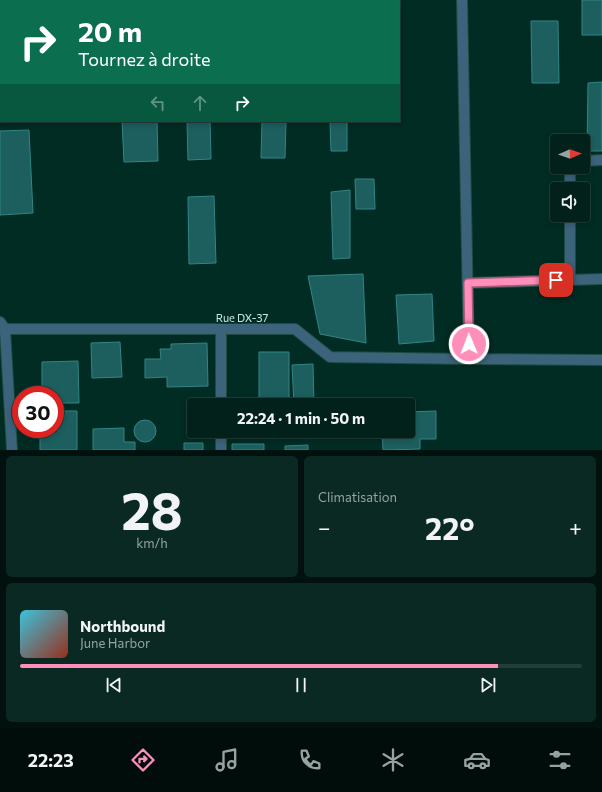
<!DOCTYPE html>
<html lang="fr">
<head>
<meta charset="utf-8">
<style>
  :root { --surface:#01211a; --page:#0b2923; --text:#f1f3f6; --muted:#96a3a2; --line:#233e39; --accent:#ff8eba }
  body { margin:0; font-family:Commissioner,sans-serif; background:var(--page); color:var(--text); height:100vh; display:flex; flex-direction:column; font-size:15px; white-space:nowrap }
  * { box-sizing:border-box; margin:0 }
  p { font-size:13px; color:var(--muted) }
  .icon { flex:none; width:22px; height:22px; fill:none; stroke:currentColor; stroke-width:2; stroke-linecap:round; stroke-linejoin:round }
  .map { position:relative; height:450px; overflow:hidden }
  .details { display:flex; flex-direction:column; gap:6px; padding:6px; background:#01120e; flex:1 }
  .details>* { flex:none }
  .hud { position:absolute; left:0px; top:0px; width:400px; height:122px; box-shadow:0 2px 6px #0003,0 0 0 1px var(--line); background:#0b6e4f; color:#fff; overflow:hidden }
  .needle { width:26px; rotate:88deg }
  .tools { position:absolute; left:550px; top:134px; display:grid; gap:8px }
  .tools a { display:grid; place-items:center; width:40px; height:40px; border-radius:4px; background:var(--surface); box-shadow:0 2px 6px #0003,0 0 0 1px var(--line); font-size:20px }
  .speed { position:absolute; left:12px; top:386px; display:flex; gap:8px; font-size:20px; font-weight:700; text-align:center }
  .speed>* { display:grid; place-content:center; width:52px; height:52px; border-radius:50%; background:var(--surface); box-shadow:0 2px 6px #0003,0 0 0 1px var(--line); line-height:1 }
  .speed .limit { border:6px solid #d22; background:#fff; color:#111 }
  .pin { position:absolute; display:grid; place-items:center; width:34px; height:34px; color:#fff; margin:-17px; border-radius:8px; box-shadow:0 2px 6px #0006 }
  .me { position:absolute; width:44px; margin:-22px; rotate:359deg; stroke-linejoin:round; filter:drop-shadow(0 0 3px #0008) }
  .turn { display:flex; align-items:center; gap:14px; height:84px; padding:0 12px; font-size:18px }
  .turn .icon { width:52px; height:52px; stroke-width:2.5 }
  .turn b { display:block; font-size:28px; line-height:34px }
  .lanes { display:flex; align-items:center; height:38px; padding:0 12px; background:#0003; justify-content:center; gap:20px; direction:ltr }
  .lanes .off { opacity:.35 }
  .big { font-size:30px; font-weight:700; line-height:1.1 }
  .details .card { flex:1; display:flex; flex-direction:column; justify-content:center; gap:6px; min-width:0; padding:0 14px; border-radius:6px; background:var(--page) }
  .details .dial { align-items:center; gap:0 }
  .dial b { font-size:52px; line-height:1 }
  .song { display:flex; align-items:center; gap:12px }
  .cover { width:48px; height:48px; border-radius:6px; background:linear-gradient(135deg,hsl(190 70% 55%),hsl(10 70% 35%)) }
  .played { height:4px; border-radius:2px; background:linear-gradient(90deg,var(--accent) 85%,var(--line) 85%) }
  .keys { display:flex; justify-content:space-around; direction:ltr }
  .heat { display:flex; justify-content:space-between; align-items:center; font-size:22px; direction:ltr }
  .details .tiles { flex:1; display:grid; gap:6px; grid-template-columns:1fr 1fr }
  .card:last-child { grid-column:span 2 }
  .trip { position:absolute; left:187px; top:398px; width:228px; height:40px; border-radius:4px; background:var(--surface); box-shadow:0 2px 6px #0003,0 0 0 1px var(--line); font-weight:700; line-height:40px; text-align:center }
  .tab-bar { display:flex; height:64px; justify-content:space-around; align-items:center; background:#000d0a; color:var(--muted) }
  .tab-bar .icon { width:28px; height:28px }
  .tab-bar .on { color:var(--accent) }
  .tab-bar b { font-size:18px; color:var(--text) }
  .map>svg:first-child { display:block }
</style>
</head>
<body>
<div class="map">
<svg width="602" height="450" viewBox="0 0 602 450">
  <rect width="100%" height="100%" fill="#012c23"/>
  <!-- building -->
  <path fill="#1d5e5e" stroke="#318687" d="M184,0H212V1H184Z
    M258,0H287V1H258Z
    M582,0H602V35H582Z
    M531,21H558L559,83H532Z
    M602,82V151H587L588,83Z
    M122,121H157L158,161L124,162Z
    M187,121H210L211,159L188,160Z
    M262,121H286L285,158H261Z
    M330,121H347V151H331Z
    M29,130L33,213L0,215V131Z
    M355,179H374L375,209H356Z
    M350,190V258L333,259L331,192Z
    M214,196L216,263L189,264L188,197Z
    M363,274L366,343L320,334L308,276Z
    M432,294L434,341L399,344L396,295Z
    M120,342L122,377L92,378L91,343Z
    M207,343L208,386L167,387V377L145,378V359H161L160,349H171V344Z
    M259,352H289V405H259Z
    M78,361L79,403H58V409H55V395H42V362Z
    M313,364L314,404L294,405L292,365Z
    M64,411H77V450H40V429H55V417H64Z
    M436,411V439H420V449L383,450L382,431H408V412Z
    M134 431a11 11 0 1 1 22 0a11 11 0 1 1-22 0Z
    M124,428V442H135V450H93V429Z
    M184,443H203V450H184Z
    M232,444H264V450H232Z
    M308,445V450H285V446Z"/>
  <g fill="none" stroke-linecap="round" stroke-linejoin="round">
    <defs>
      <path id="minor" d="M462,0L469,359
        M583,161L602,160
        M570,167V189
        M570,215V280
        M468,283L602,279
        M0,330L5,329H295L330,357L469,359L602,360
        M221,405V329
        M221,450V431"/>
      <path id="tertiary" d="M0,322L5,329L12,450"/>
    </defs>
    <!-- minor casing -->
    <use href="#minor" stroke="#214b41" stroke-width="12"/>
    <!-- tertiary casing -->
    <use href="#tertiary" stroke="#214b41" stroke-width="12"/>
    <!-- minor -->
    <use href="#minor" stroke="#3b637b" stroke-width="10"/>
    <!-- tertiary -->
    <use href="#tertiary" stroke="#3b637b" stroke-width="10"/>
  </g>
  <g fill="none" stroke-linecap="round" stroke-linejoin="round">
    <defs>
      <path id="route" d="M469,344L468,283L556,280"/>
    </defs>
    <!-- route casing -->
    <use href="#route" stroke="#a65c79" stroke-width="10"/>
    <!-- route -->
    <use href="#route" stroke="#ff8eba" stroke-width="7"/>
  </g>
  <g text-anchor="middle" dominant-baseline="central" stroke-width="3" stroke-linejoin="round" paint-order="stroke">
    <!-- street labels -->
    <g font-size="11" fill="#c8ebe1" stroke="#012c23">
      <text x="242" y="317">Rue DX-37</text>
    </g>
  </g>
</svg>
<div class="tools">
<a><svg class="needle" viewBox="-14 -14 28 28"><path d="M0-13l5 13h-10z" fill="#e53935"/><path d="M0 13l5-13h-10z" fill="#96a3a2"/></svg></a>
<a><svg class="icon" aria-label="sound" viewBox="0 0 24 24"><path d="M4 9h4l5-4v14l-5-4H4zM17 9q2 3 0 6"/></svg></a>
</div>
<div class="speed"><div class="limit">30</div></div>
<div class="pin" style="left:556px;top:280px;background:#d93025"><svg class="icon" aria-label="arrive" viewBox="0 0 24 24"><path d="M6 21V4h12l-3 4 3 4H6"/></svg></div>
<svg class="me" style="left:469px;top:344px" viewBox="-20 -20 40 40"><circle r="17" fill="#ff8eba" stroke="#fff" stroke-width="3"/><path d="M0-11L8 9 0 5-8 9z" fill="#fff"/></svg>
<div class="trip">22:24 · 1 min · 50 m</div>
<div class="hud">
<div class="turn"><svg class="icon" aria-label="right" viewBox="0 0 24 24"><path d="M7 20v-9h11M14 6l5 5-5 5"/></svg><div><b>20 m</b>Tournez à droite</div></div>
<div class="lanes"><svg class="icon off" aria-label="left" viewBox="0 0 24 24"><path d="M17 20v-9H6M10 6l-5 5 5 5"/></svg><svg class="icon off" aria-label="ahead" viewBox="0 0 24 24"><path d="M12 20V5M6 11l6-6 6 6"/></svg><svg class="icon" aria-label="right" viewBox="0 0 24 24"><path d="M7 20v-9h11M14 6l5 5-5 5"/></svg></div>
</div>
</div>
<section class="details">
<div class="tiles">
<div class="card dial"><b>28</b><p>km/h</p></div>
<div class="card"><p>Climatisation</p>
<div class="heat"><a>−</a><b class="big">22°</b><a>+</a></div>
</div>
<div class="card">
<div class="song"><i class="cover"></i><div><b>Northbound</b><p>June Harbor</p></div></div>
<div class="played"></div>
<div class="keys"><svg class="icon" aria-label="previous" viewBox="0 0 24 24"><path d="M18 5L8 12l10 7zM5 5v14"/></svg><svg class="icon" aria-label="pause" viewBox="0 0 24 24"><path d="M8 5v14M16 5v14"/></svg><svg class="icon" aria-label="next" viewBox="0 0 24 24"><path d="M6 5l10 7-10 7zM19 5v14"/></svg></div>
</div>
</div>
</section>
<nav class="tab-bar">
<b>22:23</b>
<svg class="icon on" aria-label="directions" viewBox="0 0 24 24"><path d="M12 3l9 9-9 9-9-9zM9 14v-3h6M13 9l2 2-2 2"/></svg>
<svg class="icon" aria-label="music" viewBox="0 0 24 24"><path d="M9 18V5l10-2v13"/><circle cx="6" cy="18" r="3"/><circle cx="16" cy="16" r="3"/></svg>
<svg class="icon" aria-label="phone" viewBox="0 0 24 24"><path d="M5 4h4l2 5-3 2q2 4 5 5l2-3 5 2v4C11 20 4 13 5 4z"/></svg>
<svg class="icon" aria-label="climate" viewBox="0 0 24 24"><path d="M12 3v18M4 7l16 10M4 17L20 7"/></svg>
<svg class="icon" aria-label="car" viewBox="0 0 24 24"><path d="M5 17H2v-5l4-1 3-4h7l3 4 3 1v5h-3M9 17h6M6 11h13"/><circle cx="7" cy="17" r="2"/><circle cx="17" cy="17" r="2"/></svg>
<svg class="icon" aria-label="filters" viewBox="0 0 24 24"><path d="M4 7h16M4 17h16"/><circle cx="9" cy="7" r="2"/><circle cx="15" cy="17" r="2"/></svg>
</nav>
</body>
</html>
